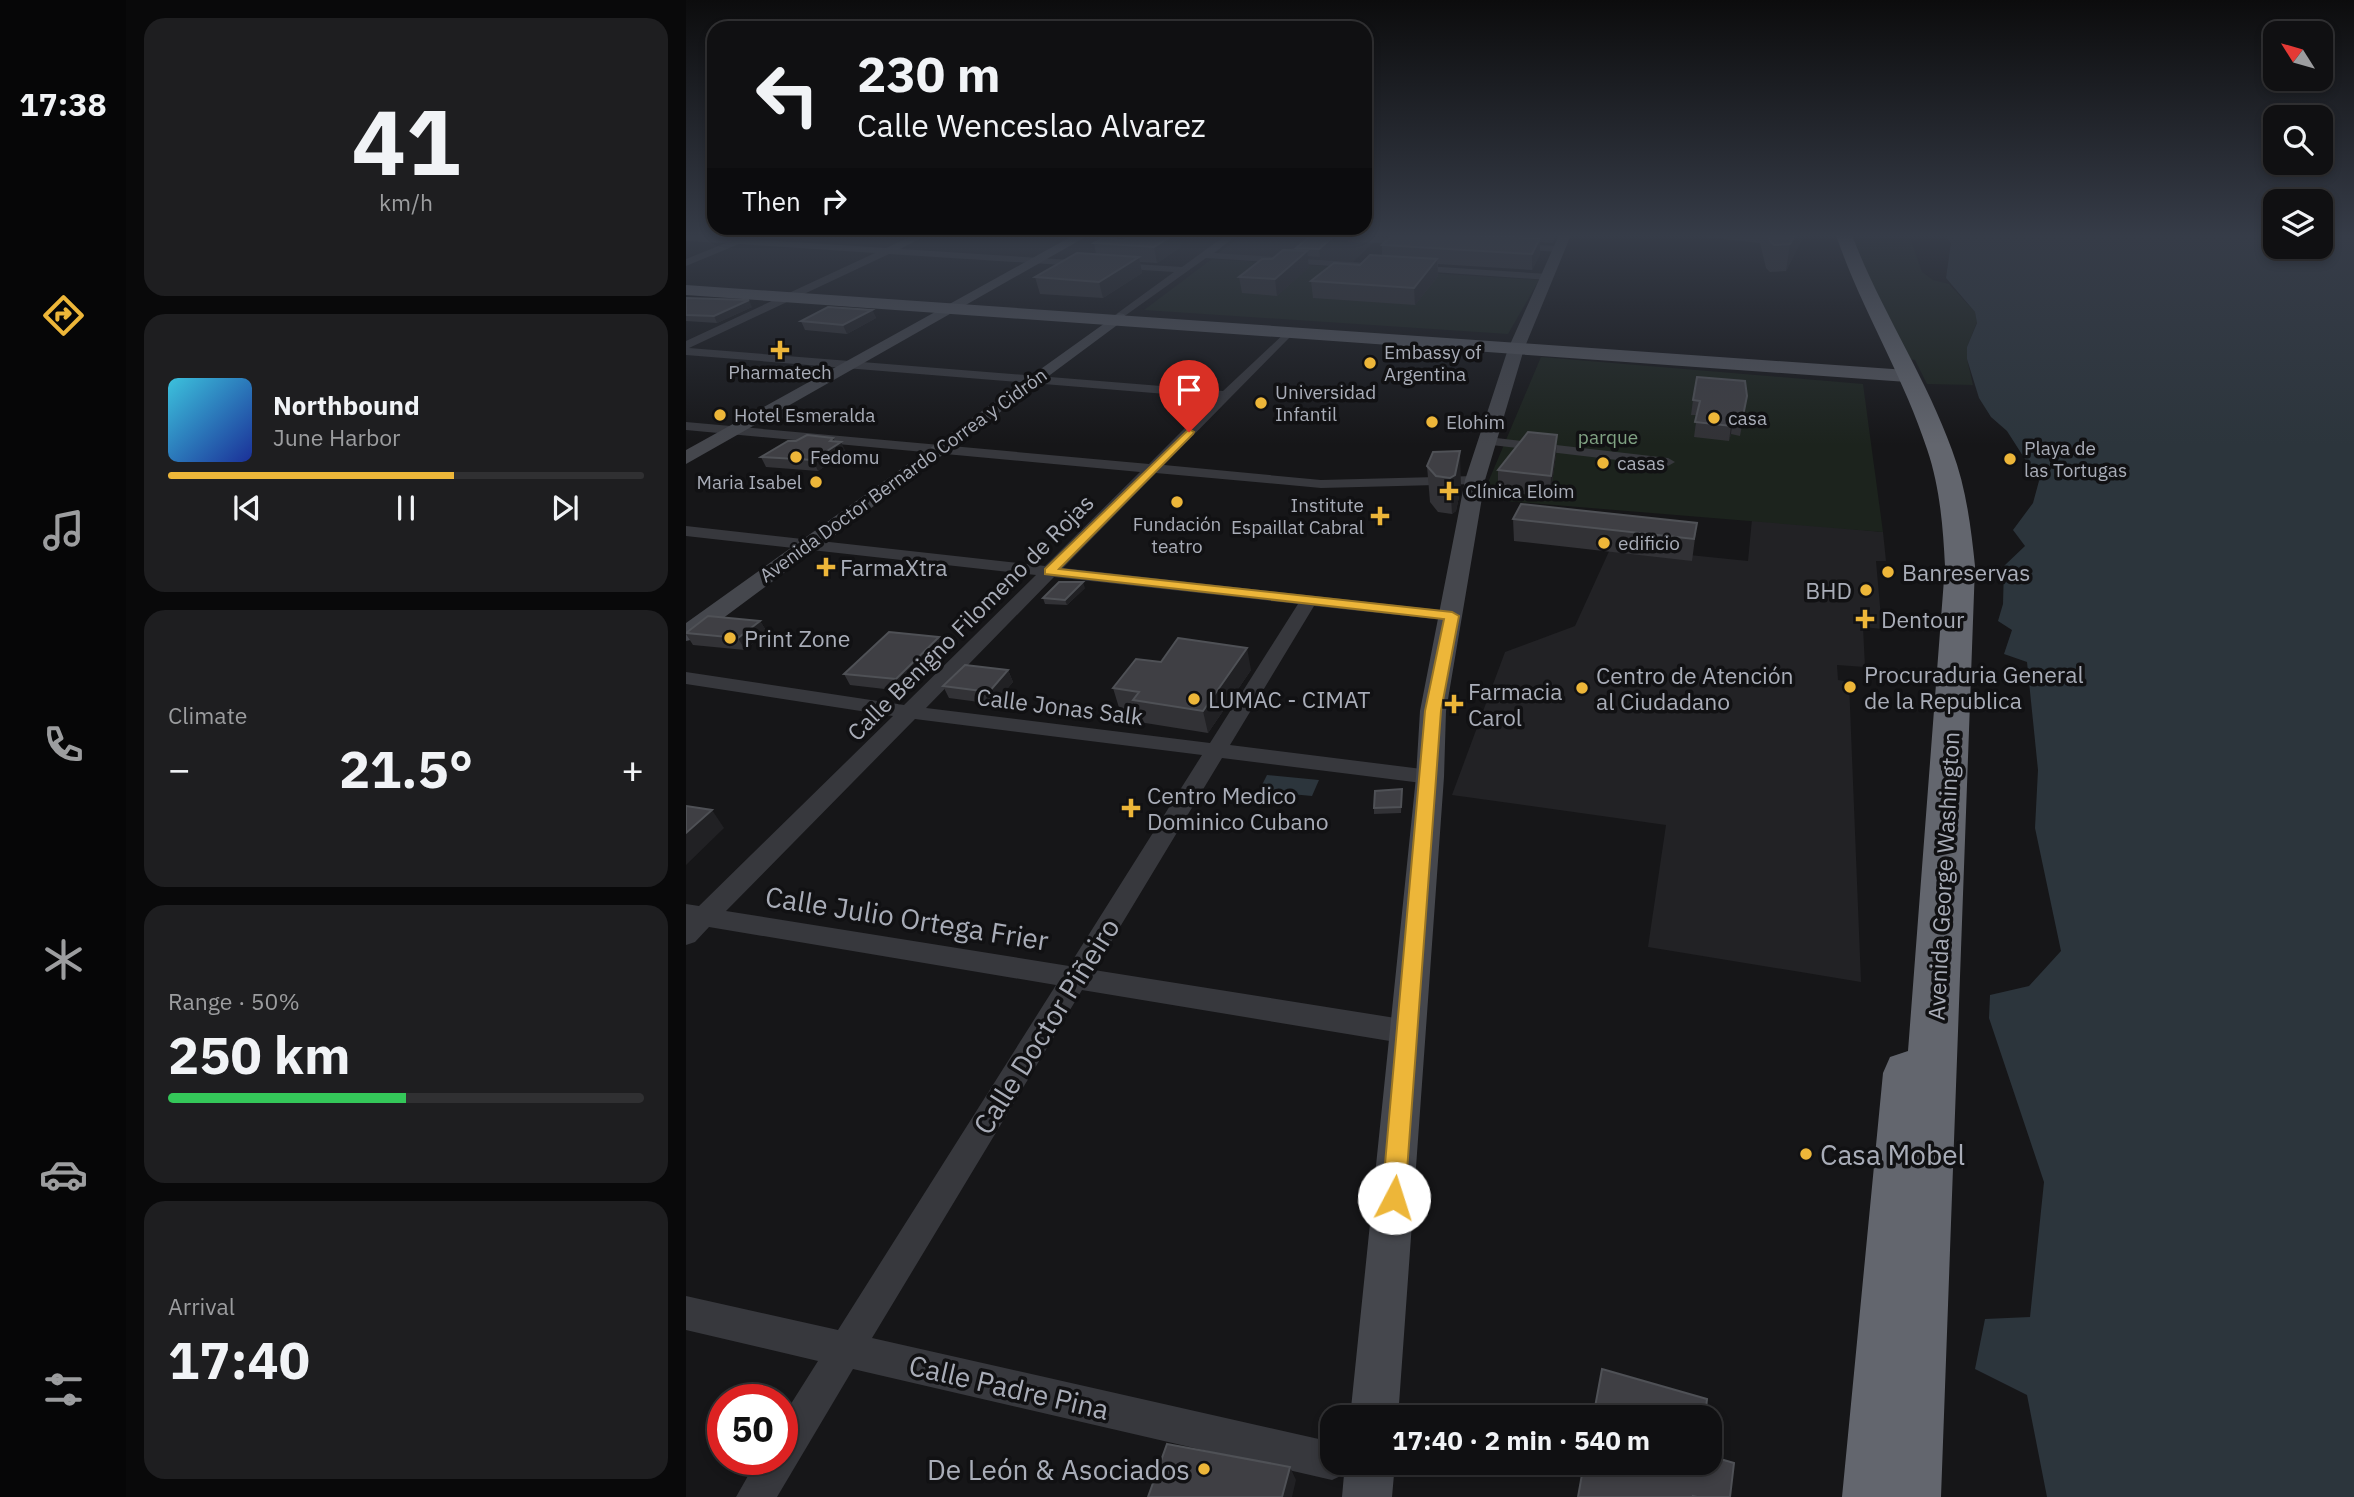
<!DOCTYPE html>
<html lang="en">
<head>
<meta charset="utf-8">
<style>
  :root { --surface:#101012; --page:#1e1e20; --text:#f1f3f6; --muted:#9c9d9f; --line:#303032; --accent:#edb639 }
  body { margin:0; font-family:"IBM Plex Sans",sans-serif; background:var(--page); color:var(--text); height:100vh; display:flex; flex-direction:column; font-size:26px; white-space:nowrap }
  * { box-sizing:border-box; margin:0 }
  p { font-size:23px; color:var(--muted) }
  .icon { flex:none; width:38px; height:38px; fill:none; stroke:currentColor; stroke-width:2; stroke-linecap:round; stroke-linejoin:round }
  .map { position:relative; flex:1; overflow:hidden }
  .panel { display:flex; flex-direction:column; gap:18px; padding:18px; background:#09090a; width:560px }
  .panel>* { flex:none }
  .banner { position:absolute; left:21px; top:21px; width:665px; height:214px; border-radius:21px; box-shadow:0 4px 10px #0003,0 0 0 2px var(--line); background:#101012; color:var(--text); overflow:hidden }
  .needle { width:46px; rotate:307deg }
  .fabs { position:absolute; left:1577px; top:21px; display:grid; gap:14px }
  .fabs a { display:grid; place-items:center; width:70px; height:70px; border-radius:14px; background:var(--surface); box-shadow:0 4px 10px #0003,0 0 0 2px var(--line); font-size:35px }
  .speed { position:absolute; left:21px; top:1384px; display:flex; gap:14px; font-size:35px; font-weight:700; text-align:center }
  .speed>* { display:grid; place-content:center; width:91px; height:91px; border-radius:50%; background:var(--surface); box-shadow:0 4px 10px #0003,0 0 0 2px var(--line); line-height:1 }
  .speed .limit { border:10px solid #d22; background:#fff; color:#111 }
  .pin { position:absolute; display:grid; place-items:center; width:60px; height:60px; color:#fff; margin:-72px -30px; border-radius:50% 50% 50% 0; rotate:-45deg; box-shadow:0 0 7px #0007 }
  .pin .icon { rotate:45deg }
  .me { position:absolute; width:77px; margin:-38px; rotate:5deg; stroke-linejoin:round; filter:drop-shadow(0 0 5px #0008) }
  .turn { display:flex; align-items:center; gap:24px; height:147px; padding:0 35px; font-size:32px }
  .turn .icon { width:91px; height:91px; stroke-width:2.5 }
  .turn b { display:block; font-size:49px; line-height:60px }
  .then { display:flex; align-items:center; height:66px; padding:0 35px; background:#0003; gap:14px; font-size:26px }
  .big { font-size:52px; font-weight:700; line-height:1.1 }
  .panel .widget { flex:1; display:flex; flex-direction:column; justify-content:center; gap:10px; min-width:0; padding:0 24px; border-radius:21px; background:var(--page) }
  .panel .dial { align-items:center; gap:0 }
  .dial b { font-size:91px; line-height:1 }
  .song { display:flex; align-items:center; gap:21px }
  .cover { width:84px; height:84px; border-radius:10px; background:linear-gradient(135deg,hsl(190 70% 55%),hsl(230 70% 35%)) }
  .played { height:7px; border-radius:4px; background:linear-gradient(90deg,var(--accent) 60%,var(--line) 60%) }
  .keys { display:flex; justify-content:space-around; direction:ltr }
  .heat { display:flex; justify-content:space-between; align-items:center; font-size:38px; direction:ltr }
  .charge { height:10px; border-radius:5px; background:linear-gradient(90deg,#34c759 50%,var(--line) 0) }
  .trip { position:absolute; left:634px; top:1405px; width:402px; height:70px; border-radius:21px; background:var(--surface); box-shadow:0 4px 10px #0003,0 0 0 2px var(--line); font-weight:700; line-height:70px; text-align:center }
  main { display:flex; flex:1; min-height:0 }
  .dock { display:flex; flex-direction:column; width:126px; justify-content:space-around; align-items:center; background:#060607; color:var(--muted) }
  .dock .icon { width:49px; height:49px }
  .dock .on { color:var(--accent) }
  .dock b { font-size:32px; color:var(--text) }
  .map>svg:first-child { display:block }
</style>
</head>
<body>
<main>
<nav class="dock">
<b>17:38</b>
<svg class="icon on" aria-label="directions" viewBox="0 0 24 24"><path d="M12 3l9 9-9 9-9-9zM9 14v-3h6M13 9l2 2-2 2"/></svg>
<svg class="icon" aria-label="music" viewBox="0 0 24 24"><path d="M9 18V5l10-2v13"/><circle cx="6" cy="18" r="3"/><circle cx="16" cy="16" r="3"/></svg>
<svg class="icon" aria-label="phone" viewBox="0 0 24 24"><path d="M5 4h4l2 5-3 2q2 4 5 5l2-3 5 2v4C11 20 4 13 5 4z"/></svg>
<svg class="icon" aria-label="climate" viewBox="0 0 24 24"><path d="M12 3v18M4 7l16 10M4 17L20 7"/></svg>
<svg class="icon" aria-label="car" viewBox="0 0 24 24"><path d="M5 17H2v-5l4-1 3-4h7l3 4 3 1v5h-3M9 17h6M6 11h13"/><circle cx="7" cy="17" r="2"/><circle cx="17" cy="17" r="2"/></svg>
<svg class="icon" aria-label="filters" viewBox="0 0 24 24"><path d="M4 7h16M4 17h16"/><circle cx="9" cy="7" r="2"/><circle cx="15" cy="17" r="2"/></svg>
</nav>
<section class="panel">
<div class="widget dial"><b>41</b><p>km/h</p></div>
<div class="widget">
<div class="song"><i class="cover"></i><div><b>Northbound</b><p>June Harbor</p></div></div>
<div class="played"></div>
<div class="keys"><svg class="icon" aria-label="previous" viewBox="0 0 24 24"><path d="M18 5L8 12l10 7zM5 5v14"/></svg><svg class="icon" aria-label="pause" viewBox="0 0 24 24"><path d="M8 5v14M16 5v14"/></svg><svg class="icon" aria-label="next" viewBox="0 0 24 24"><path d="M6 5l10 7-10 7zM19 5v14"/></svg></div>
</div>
<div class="widget"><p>Climate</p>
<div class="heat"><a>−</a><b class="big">21.5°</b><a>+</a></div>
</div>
<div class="widget"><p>Range · 50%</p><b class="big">250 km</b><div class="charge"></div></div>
<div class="widget"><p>Arrival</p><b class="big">17:40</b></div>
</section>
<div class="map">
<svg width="1668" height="1497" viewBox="0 0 1668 1497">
  <rect width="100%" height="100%" fill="#161618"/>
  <!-- built -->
  <path fill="#222225" d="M557,235H564L688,242L667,262L531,254Z
    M1066,519L1197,532L1200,561H1190L1196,629L1177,627L1179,667L1151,665L1152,680L1163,682L1175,982L962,947L980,825L766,795L819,652L889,626L925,547L1062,561Z"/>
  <!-- green -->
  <path fill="#1c231d" d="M1162,235H1223L1236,272L1247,280L1263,284L1289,312L1291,322L1281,347V359L1287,385L1241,384L1229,360L1217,358Z
    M526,259L853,280L822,334L458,310Z
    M855,357L1177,384L1197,532L795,499Z"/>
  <!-- water -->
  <path fill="#2c353c" d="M1259,235H1589V247H1634L1635,235H1668V1497H1361L1341,1395L1289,1369L1299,1319L1344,1317L1358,1182L1303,1018L1304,995L1343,986L1375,951L1349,828L1352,770L1341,662L1318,654L1326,630L1312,621L1317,604L1318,566L1339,546L1327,530L1347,503L1353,481L1321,431L1305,417L1293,398L1281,359V347L1291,323L1289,312L1260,278L1265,243Z
    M581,775L633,780L626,796L573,791Z"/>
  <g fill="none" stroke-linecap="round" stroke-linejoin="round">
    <!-- street -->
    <path fill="#37383d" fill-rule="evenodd" d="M0,235L200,248L228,235H241L214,249L496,267L540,235H551L528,253L681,263L682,265L677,268L520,258L433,320L429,319V315L488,272L203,254L3,348L537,391L602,330L606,331V335L478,465L635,480L789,476L796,480L789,484L635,488L470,473L377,568L772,612L775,616L772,620L766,621L628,606L544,745L744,770L752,772L755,777L752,782L744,784L536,758L408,970L722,1020L732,1024L736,1032L732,1040L722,1044L396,990L186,1338L646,1442V1463H664L659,1474L646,1480L167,1369L91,1497H50L71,1460H96V1418L132,1361L0,1330V1296L152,1330L370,985L23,927L9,942L0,945V904L13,906L207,716L0,684V672L218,705L350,575L0,536V526L359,566L454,472L0,430V422L463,464L529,398L0,355V341L189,253L53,244L0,266V259L40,243L0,241ZM368,577L612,604L524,743L240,708ZM229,719L516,755L383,966L40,911Z
      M607,235L728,239L733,242L728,245L612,238Z
      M827,244L874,246L879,249L874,252L824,249L822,247Z
      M723,265L862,274L867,277L862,280L719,270L718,268Z
      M802,437L982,458L989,462L982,466L797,444L795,441Z"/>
    <!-- secondary -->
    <path fill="#45474d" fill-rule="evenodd" d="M388,235H403L0,464V450Z
      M873,235H885L838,349L799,480L760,711L758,777L712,1418H664L730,777L734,711L779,480L822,349Z
      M433,313L438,314L440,317L438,320L9,639L0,641V623Z
      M659,1463H709L706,1497H656Z"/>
    <!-- primary -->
    <path fill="#53555c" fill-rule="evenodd" d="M0,285L1221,370L1230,376L1221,382L0,295Z"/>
    <!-- highway -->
    <path fill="#63666e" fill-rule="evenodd" d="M1150,235H1166C1194,309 1239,375 1266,450C1280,487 1285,527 1289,566L1255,1497H1156L1197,1073L1204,1057L1222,1051L1259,566C1257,527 1254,487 1241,449C1217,375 1175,309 1150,235Z"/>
  </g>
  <!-- wall -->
  <path fill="#323236" d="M41,235H137L124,240Z
    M835,235H870L867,243L854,242V254L846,270L752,264V276L729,305L627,298L625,281L696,256V245L835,237Z
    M1011,235H1118L1100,271L1084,272L1080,268L1074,243L1010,236Z
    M408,243L495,247L471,263L454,262L456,273L417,298L354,294L349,277L410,254Z
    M650,243L634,257L621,256L623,267L591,296L556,293L553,277L586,259L611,251L610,248Z
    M0,298L66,307L31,323L0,321Z
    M186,310L190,318L161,334L119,330L115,321Z
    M1061,396L1054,436L1045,434L1043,441L1008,437L1011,415H1005L1007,400Z
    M147,438L149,441L160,452L132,471L80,467L75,457Z
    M747,452L775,487L770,511L766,514L752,512L744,502L741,466Z
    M870,455L864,497L812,491V470Z
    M827,519L1011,523L1006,561L828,541Z
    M399,588L381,605L359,604L357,598Z
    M74,621L81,632L59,650L7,645L0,634V633Z
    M258,649L216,691L164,685L158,674Z
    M322,670L327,682L308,704L263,698L257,686Z
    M565,670L522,733L453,722L450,713L434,711L427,688Z
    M716,789L715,813L688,814V808Z"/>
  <!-- shaded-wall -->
  <path fill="#212124" d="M121,235H137L124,240Z
    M487,235H493L495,247L471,263L468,247Z
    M649,235L650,243L634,257L633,249Z
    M1109,235H1118L1100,271L1104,244Z
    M854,238V254L846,270V254Z
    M621,251L623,267L591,296L589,279Z
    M453,257L456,273L417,298L413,282Z
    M751,259L752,276L729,305L728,288Z
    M63,300L66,307L31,323L28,316Z
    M186,310L190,318L161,334L157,325Z
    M1047,419L1045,434L1043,441L1045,426Z
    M871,435L870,455L864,497L865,476Z
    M147,438L151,445L155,442L160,452L132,471L127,460L144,441Z
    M774,451L775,487L770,511L766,514L764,478Z
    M397,582L399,588L381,605L379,600Z
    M74,621L81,632L59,650L52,638Z
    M253,637L258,649L216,691L210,679Z
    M561,648L565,670L522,733L517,711Z
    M322,670L327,682L308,704L303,692Z
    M26,810L38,828L0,865V833Z
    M604,1467L610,1480L606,1497H596Z"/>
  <!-- building -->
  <path fill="#3f3f44" stroke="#4f5156" stroke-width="2" d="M446,235H487L468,247L408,243L417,238L438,240Z
    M625,235H649L633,249L610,248Z
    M707,235H768L854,238L846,254L696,245Z
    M1082,235H1109L1104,244L1088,245L1084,241Z
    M597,250L621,251L589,279L553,277L576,259H586Z
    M391,253L453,257L413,282L349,277Z
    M684,255L751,259L728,288L625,281L648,263L674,265Z
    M0,298L63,300L28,316L0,315Z
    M142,307L186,310L157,325L115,321Z
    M1011,377L1059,381L1061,396L1056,421L1047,419L1045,426L1009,422L1014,401L1007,400Z
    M842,432L871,435L865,476L812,470Z
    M121,435L147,438L144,441L155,442L127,460L75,457L102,441H110Z
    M774,451L769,475L764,478L750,476L741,466L747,452Z
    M835,504L1011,523L1008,539L827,519Z
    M373,582H397L379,600L357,598Z
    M22,616L74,621L52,638L0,633Z
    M203,632L253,637L210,679L158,674Z
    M492,638L561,648L517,711L447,700L453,692L427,688L450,659L475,662Z
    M279,665L322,670L303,692L257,686Z
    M716,789L715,807L688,808L689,791Z
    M0,806L26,810L0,833Z
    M916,1369L1021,1399L1019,1418H907Z
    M481,1444L604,1467L596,1497H462Z
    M1024,1456L1048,1463L1044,1497H1011L1007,1496V1497H892L898,1463H1024Z"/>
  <!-- sky -->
  <linearGradient id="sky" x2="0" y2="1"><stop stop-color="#0c0c0d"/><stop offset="0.53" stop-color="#363c48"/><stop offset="1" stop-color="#363c48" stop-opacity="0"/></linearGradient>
  <rect width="1668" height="445" fill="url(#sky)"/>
  <!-- route -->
  <path fill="#edb639" stroke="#9a7625" stroke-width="2" d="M503,429L508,432L507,434L373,569L766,612L773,616L755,711L719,1198L716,1206L708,1209L699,1206L696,1198L739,711L758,619L359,574V569Z"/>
  <!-- markers -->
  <g fill="#edb639" stroke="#111113" stroke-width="2.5">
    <path d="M90.5 339.5h7v7h7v7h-7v7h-7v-7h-7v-7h7z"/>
    <circle cx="684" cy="363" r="7"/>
    <circle cx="575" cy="403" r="7"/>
    <circle cx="34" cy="415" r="7"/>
    <circle cx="1028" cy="418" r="7"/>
    <circle cx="746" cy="422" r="7"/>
    <circle cx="110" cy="457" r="7"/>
    <circle cx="1324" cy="459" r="7"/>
    <circle cx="917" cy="463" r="7"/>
    <circle cx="130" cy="482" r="7"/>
    <path d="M759.5 480.5h7v7h7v7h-7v7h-7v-7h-7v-7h7z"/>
    <circle cx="491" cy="502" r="7"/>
    <path d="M690.5 505.5h7v7h7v7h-7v7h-7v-7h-7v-7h7z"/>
    <circle cx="918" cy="543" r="7"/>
    <path d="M136.5 556.5h7v7h7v7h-7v7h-7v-7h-7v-7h7z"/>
    <circle cx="1202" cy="572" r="7"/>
    <circle cx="1180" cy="590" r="7"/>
    <path d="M1175.5 608.5h7v7h7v7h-7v7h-7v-7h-7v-7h7z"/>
    <circle cx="44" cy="638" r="7"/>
    <circle cx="1164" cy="687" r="7"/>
    <circle cx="896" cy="688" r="7"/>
    <circle cx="508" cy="699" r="7"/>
    <path d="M764.5 693.5h7v7h7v7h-7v7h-7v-7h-7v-7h7z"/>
    <path d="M441.5 797.5h7v7h7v7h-7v7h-7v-7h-7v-7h7z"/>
    <circle cx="1120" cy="1154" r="7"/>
    <circle cx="518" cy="1469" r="7"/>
  </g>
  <g text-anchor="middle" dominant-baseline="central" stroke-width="7" stroke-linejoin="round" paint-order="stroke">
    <!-- far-poi labels -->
    <g font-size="19" fill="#a9adb8" stroke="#111113" text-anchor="start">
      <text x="698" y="352">Embassy of<tspan x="698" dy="22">Argentina</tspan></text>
      <text x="94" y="372" text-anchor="middle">Pharmatech</text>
      <text x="589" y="392">Universidad<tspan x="589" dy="22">Infantil</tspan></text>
      <text x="48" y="415">Hotel Esmeralda</text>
      <text x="1042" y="418">casa</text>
      <text x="760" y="422">Elohim</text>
      <text x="1338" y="448">Playa de<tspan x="1338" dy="22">las Tortugas</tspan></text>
      <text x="124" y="457">Fedomu</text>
      <text x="931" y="463">casas</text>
      <text x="116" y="482" text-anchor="end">Maria Isabel</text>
      <text x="779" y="491">Clínica Eloim</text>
      <text x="678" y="505" text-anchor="end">Institute<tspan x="678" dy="22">Espaillat Cabral</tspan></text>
      <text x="491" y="524" text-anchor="middle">Fundación<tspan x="491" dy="22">teatro</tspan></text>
      <text x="932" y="543">edificio</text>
    </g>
    <!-- far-park labels -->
    <g font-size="19" fill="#80a283" stroke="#111113">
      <text x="922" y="437">parque</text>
    </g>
    <!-- far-street labels -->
    <g font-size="19" fill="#a9adb8" stroke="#111113">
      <text transform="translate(217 475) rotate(-36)">Avenida Doctor Bernardo Correa y Cidrón</text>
    </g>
    <!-- poi labels -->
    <g font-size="23" fill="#a9adb8" stroke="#111113" text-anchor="start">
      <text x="154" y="567">FarmaXtra</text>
      <text x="1216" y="572">Banreservas</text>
      <text x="1166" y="590" text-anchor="end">BHD</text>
      <text x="1195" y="619">Dentour</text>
      <text x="58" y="638">Print Zone</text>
      <text x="1178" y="674">Procuraduria General<tspan x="1178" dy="26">de la Republica</tspan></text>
      <text x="910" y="675">Centro de Atención<tspan x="910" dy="26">al Ciudadano</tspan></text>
      <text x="782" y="691">Farmacia<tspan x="782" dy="26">Carol</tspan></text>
      <text x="522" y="699">LUMAC - CIMAT</text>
      <text x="461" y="795">Centro Medico<tspan x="461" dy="26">Dominico Cubano</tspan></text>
    </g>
    <!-- street labels -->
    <g font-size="23" fill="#a9adb8" stroke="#111113">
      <text transform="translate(284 617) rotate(-45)">Calle Benigno Filomeno de Rojas</text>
      <text transform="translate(374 706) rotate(7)">Calle Jonas Salk</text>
      <text transform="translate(1257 876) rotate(-87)">Avenida George Washington</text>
    </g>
    <!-- near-street labels -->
    <g font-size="28" fill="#a9adb8" stroke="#111113">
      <text transform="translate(221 918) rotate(9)">Calle Julio Ortega Frier</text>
      <text transform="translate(360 1026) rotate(-58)">Calle Doctor Piñeiro</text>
      <text transform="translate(323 1387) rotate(13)">Calle Padre Pina</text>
    </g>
    <!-- near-poi labels -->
    <g font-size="28" fill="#a9adb8" stroke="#111113" text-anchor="start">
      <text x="1134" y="1154">Casa Mobel</text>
      <text x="504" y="1469" text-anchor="end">De León &amp; Asociados</text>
    </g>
  </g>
</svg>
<div class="fabs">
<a><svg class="needle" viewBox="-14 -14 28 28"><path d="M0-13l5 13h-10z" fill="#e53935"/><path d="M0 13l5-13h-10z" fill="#9c9d9f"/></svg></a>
<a><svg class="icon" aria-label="search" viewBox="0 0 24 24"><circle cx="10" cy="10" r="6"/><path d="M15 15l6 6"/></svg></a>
<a><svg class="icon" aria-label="layers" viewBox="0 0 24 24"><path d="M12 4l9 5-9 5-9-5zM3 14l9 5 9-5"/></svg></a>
</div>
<div class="speed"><div class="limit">50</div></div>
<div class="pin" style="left:503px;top:432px;background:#d93025"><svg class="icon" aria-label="arrive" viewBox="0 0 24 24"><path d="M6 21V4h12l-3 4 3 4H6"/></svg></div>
<svg class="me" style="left:708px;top:1198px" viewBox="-20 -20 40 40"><circle r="19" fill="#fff"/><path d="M0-13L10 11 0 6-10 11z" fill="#edb639"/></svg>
<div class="trip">17:40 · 2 min · 540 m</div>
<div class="banner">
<div class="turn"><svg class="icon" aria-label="left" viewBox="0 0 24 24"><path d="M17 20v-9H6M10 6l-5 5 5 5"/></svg><div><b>230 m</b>Calle Wenceslao Alvarez</div></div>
<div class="then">Then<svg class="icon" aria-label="right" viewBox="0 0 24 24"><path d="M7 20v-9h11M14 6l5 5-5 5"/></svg></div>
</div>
</div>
</main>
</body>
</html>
